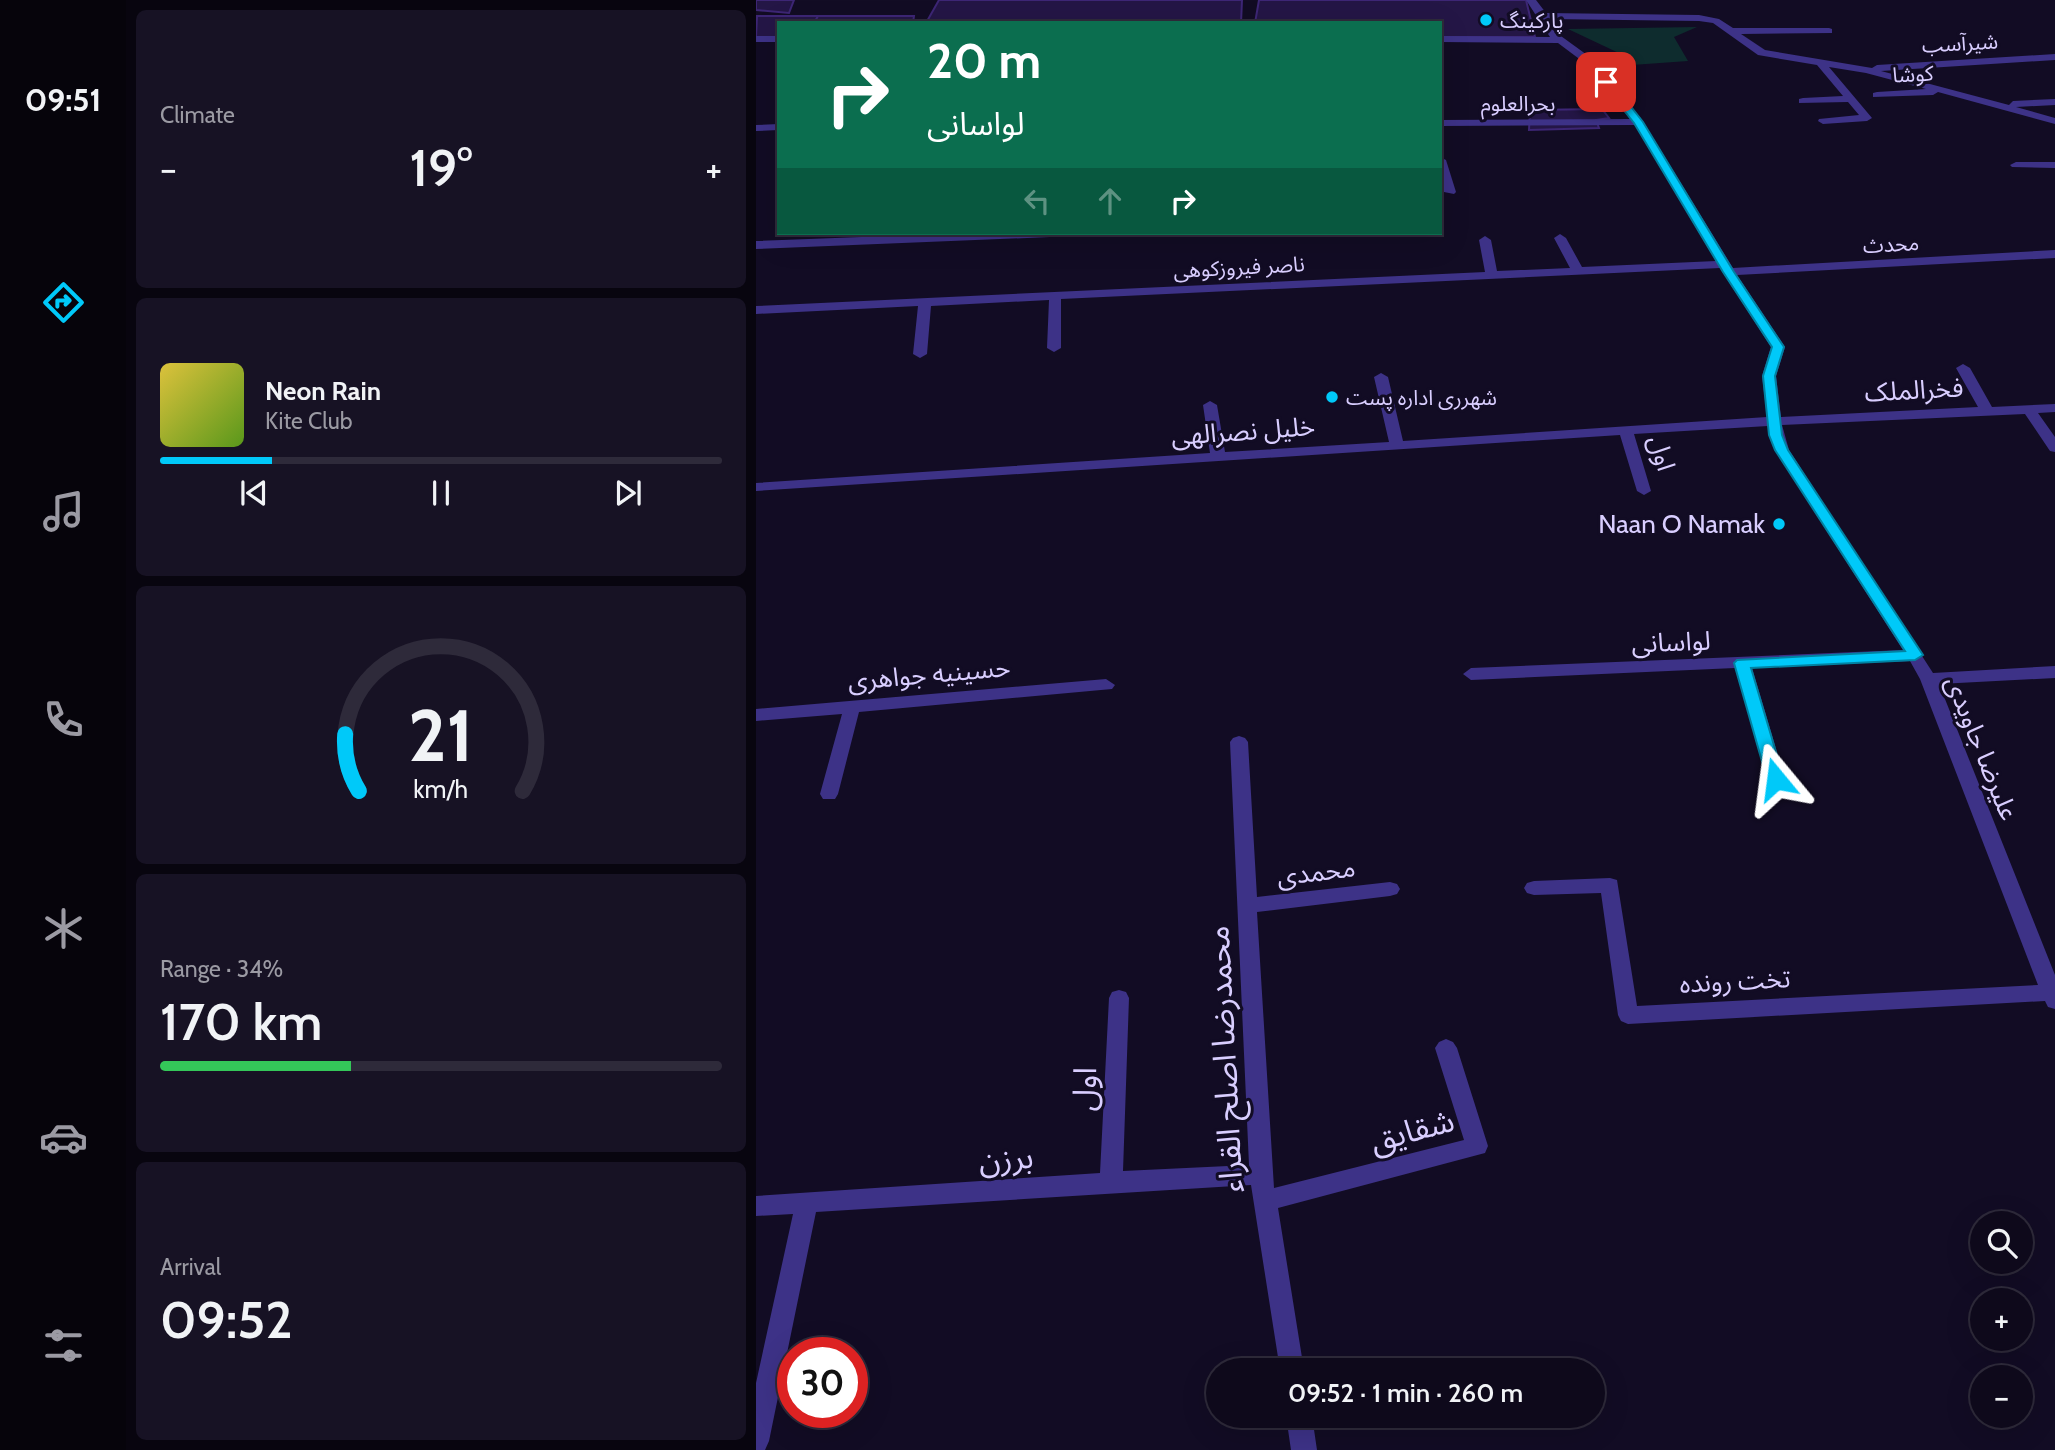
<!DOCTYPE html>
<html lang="en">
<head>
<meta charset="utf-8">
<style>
  :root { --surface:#0e091b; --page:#171224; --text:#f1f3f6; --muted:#9b9aa3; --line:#2e2a3a; --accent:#00c9f9 }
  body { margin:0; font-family:Cabin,"Noto Sans Arabic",sans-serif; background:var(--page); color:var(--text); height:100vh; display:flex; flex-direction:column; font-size:26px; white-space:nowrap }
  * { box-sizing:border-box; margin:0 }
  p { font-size:23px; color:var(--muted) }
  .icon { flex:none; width:38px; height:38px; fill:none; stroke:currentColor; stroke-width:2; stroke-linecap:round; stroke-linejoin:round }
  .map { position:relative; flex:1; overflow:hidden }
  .sheet { display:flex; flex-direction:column; gap:10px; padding:10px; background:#08050f; width:630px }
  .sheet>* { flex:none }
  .top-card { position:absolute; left:21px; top:21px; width:665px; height:214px; border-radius:0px; box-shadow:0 7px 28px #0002,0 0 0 2px var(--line); background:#0b6e4f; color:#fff; overflow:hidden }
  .controls { position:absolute; left:1214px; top:1211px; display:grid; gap:14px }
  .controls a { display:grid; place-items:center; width:63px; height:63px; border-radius:50%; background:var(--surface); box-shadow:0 7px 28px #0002,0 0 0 2px var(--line); font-size:35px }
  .speed { position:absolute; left:21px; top:1337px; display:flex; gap:14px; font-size:35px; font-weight:700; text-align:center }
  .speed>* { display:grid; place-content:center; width:91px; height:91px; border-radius:50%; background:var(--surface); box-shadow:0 7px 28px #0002,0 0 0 2px var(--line); line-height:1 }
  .speed .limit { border:10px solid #d22; background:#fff; color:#111 }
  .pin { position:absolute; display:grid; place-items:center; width:60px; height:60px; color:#fff; margin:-30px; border-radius:14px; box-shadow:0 4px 10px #0006 }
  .me { position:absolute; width:77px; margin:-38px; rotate:344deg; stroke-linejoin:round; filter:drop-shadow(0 0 5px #0008) }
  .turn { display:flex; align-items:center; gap:24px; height:147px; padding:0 35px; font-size:32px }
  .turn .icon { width:91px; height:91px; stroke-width:2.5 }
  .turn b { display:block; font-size:49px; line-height:60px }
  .lanes { display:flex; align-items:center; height:66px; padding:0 35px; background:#0003; justify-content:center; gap:35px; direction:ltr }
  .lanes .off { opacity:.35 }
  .big { font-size:52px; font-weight:600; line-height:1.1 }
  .sheet .widget { flex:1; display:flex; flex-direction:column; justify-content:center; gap:10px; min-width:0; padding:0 24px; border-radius:10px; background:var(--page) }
  .sheet .dial { align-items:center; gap:0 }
  .dial svg { height:182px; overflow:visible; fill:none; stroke:var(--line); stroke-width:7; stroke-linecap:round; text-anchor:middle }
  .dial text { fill:var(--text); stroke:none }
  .song { display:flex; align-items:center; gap:21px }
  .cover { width:84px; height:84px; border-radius:10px; background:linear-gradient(135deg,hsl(50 70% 55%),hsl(90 70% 35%)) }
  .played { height:7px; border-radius:4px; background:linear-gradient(90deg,var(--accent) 20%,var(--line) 20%) }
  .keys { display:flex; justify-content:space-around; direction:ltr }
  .heat { display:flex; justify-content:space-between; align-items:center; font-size:38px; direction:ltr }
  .charge { height:10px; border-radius:5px; background:linear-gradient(90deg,#34c759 34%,var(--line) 0) }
  .trip { position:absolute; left:450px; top:1358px; width:399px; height:70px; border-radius:35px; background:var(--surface); box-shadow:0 7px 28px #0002,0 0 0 2px var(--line); font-weight:600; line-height:70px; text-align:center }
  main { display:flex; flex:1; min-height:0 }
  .tab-bar { display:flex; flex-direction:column; width:126px; justify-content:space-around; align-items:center; background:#06040b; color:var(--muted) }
  .tab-bar .icon { width:49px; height:49px }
  .tab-bar .on { color:var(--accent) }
  .tab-bar b { font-size:32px; color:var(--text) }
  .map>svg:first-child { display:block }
</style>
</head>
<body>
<main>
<nav class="tab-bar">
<b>09:51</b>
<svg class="icon on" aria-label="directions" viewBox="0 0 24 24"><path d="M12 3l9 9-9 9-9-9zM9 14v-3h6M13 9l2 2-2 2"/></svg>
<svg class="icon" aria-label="music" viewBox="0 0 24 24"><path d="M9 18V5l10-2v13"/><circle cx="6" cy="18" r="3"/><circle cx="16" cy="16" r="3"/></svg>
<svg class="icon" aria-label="phone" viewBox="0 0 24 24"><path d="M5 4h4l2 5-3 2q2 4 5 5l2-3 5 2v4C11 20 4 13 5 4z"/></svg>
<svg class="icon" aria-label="climate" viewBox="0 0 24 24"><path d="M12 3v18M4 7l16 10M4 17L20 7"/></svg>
<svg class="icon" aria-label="car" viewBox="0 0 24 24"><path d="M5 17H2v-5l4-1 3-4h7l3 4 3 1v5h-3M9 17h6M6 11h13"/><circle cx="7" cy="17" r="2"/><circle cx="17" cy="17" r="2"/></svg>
<svg class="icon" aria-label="filters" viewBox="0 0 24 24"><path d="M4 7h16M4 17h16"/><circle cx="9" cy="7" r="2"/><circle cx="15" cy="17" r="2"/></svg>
</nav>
<section class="sheet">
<div class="widget"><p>Climate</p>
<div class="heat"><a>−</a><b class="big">19°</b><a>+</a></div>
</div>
<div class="widget">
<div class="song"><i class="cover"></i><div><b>Neon Rain</b><p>Kite Club</p></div></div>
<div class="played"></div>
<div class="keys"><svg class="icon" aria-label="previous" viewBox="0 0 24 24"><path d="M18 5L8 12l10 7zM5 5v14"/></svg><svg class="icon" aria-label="pause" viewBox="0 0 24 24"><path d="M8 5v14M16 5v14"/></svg><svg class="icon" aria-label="next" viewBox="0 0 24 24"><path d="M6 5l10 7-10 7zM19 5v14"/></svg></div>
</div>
<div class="widget dial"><svg viewBox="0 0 100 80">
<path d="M14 69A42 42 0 1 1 86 69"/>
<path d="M14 69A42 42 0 0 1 8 44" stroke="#00c9f9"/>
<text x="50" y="56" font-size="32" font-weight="700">21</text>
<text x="50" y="72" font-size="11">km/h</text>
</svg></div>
<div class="widget"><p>Range · 34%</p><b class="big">170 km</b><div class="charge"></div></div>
<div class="widget"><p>Arrival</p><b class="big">09:52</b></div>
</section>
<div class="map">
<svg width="1299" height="1450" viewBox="0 0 1299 1450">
  <rect width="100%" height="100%" fill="#120c24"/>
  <!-- green -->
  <path fill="#0e2c2e" d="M941,27L918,37L932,61L876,65L867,55L812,29Z"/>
  <!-- building -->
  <path fill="#241646" stroke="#3d2675" stroke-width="2" d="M0,0H38L33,13L0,10Z
    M183,0H486L485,23H170Z
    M503,0H770L779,37H684V23H499Z
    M1,16H62L58,23H23V37H0Z
    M62,16H158L157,23H58Z
    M846,109L853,118L840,120L843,128L773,130L774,110Z"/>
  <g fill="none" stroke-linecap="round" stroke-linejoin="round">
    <!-- minor -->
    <path fill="#3d3287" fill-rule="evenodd" d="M770,0H780L790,13L943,15L963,19L977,28H1073L1076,29V33L985,34L1009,50L1116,68L1121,65L1299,54V60L1125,71L1253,105L1257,101L1299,99V105L1260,107L1299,118V124L1182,92L1177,95L1117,97V93L1121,92L1170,89L1110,73L1073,67L1116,118L1111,121L1067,124L1062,121L1063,119L1103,115L1092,102L1043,103V99L1047,98L1087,96L1061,65L1002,55L957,23L943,21L793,19L798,31L838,60L886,120L977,268L1299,250V258L981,275L1029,347L1020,376L1025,417L1222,407L1200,368L1207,364L1214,368L1236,407L1299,404V412L1282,413L1299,437V452L1294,451L1269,414L1026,425L1033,450L1177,673L1299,666V678L1183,684L1299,975V1009L1292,1007L1289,1001L872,1024L865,1021L862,1015L845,893L778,895L771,893L768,888L771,883L778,881L854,878L861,880L881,1006L1282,985L1164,679L1154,661L996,668L1029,779L1026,784H1014L1011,779L979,668L715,680L707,674L715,668L1147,650L1019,450L1012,426L878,434L895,491L888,495L881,491L864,435L0,491V483L454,453L447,405L454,401L461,405L469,452L633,442L618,377L625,373L632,377L647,441L1011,417L1006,376L1015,347L964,268L305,299V348L298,352L291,348L293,300L175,306L171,354L164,358L157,354L162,306L0,314V306L729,272L723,240L729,236L735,240L741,271L814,268L798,238L804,234L810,238L826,267L960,261L879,125L684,126V120L874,119L830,64L802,43L684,42V36L794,37Z
      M0,36H23V42H0Z
      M23,124V130L0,131V125Z
      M684,157L690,160L700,192L698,194L688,192L684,179Z
      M1260,162H1299V168L1256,167L1254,165Z
      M212,233H300L294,237L0,249V241Z
      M350,679L359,685L356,689L103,712L82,794L79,799H67L64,794L86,714L0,721V709Z
      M483,736L489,738L492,742L501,897L634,882L641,884L644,889L641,894L634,896L501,912L518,1188L708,1140L679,1048L683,1042L690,1039L697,1042L701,1048L732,1146L729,1153L522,1208L548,1370H524L495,1185L60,1212L13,1441L9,1450H0V1383L37,1214L0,1216V1196L344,1173L353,998L356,992L363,990L370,992L373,998L367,1171L493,1165L474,742L477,738Z
      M530,1416H556L561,1450H535Z"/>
  </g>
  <!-- route -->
  <path fill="#00c9f9" stroke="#0083a2" stroke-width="2" d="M847,80H854L887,122L978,272L1028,347L1019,376L1026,435L1032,450L1167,655L1159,660L995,668L1028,779L1020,785L1011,779L978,663L981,660L1149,651L1019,450L1013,435L1007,376L1016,347L967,272L878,123L847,84Z"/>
  <!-- markers -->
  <g fill="#00c9f9" stroke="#120c24" stroke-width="2.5">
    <circle cx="730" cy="20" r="7"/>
    <circle cx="576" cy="397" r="7"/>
    <circle cx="1023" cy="524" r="7"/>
  </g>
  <g text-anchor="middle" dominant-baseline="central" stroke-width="6" stroke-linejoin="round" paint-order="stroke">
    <!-- far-poi labels -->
    <g font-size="21" fill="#d9ceff" stroke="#120c24" text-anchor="start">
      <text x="744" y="20">پارکینگ</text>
      <text x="590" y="397">شهرری اداره پست</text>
    </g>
    <!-- far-street labels -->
    <g font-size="21" fill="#d9ceff" stroke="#120c24">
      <text transform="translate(1204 43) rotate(-3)">شیرآسب</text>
      <text transform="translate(1157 74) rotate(-3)">کوشا</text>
      <text x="762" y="103">بحرالعلوم</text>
      <text transform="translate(1135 244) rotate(-3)">محدث</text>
      <text transform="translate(483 267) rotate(-3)">ناصر فیروزکوهی</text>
    </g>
    <!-- street labels -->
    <g font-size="26" fill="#d9ceff" stroke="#120c24">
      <text transform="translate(1158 390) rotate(-3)">فخرالملک</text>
      <text transform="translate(487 431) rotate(-4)">خلیل نصرالهی</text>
      <text transform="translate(906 453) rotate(73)">اول</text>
      <text transform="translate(915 642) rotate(-2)">لواسانی</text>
      <text transform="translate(173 674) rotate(-5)">حسینیه جواهری</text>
      <text transform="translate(1226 748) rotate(68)">علیرضا جاویدی</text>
      <text transform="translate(560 872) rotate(-7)">محمدی</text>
      <text transform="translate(979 981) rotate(-3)">تخت رونده</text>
    </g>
    <!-- poi labels -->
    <g font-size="26" fill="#d9ceff" stroke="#120c24" text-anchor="end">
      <text x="1009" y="524">Naan O Namak</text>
    </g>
    <!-- near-street labels -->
    <g font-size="32" fill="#d9ceff" stroke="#120c24">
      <text transform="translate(468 1059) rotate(-93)">محمدرضا اصلح القراء</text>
      <text transform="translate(328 1089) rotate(-88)">اول</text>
      <text transform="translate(656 1130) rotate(-15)">شقایق</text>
      <text transform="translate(250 1158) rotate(-4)">برزن</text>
    </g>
  </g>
</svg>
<div class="controls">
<a><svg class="icon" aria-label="search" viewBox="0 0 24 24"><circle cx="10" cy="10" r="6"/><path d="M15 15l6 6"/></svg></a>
<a>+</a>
<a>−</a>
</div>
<div class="speed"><div class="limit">30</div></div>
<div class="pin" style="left:850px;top:82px;background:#d93025"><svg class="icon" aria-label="arrive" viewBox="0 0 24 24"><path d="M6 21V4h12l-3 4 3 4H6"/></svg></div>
<svg class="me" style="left:1020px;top:779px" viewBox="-20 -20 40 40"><path d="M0-17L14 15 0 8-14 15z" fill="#00c9f9" stroke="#fff" stroke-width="4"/></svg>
<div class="trip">09:52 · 1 min · 260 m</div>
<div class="top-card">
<div class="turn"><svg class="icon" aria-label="right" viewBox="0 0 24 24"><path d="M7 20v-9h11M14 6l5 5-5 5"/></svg><div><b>20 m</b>لواسانی</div></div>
<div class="lanes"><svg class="icon off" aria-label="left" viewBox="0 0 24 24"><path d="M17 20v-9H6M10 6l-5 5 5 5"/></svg><svg class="icon off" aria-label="ahead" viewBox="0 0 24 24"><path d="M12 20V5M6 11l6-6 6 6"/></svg><svg class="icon" aria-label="right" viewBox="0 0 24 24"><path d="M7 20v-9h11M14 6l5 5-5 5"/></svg></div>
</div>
</div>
</main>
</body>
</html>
